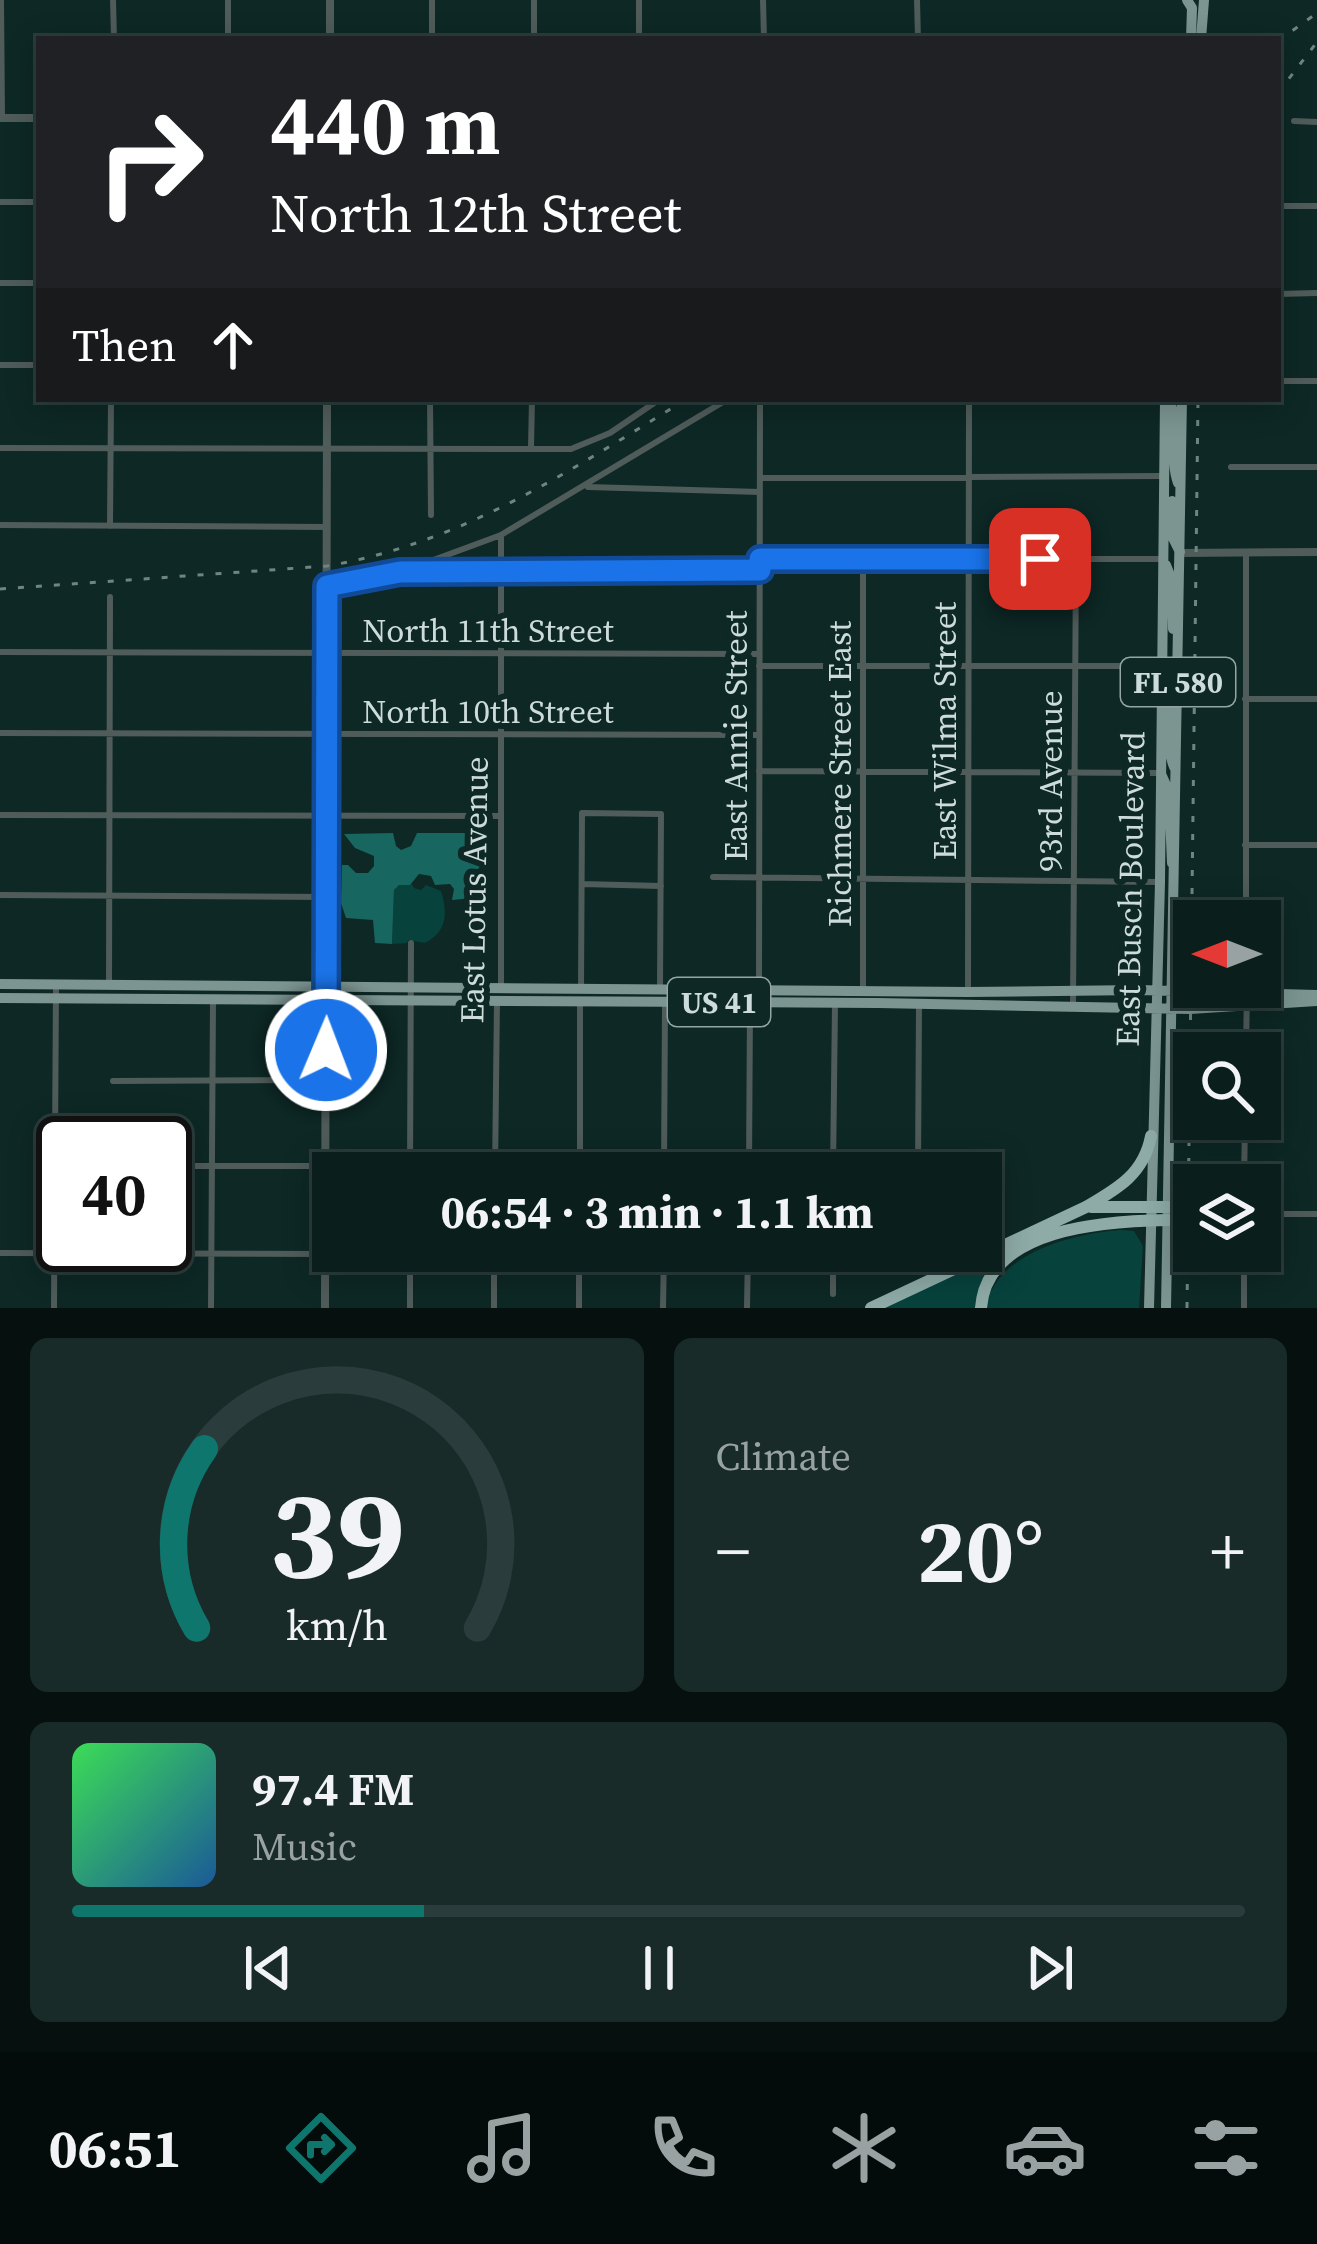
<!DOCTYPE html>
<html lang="en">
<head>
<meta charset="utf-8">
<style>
  :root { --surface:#0a1e1c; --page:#182b29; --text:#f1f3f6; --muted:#99a2a3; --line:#2a3c3b; --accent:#0f766e }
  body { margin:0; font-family:"Source Serif 4",serif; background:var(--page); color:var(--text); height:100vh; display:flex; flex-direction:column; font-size:45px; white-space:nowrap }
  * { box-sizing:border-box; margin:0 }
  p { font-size:39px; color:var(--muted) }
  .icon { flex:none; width:66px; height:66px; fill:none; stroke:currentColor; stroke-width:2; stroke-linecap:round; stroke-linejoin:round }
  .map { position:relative; height:1308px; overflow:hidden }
  .panel { display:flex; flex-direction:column; gap:30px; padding:30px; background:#06100f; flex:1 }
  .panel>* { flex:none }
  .guide { position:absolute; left:36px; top:36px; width:1245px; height:366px; border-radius:0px; box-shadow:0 6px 30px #0003,0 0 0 3px var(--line); background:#202124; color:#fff; overflow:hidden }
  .needle { width:78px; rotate:270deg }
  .buttons { position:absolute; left:1173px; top:900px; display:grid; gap:24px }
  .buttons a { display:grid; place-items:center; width:108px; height:108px; border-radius:0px; background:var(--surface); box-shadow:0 6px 30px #0003,0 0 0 3px var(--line); font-size:60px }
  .speed { position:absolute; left:36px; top:1116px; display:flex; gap:24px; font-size:60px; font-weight:700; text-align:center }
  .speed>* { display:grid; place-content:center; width:156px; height:156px; border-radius:50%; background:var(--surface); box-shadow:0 6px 30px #0003,0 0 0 3px var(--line); line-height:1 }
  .speed .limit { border:6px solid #111; border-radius:18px; background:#fff; color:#111 }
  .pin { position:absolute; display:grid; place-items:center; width:102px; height:102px; color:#fff; margin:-51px; border-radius:24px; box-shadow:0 6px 18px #0006 }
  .me { position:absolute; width:132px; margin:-66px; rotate:1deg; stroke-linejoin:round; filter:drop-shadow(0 0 9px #0008) }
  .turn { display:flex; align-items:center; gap:42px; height:252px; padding:0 36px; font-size:54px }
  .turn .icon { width:156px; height:156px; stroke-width:2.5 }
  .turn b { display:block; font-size:84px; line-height:102px }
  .then { display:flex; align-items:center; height:114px; padding:0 36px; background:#0003; gap:24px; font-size:45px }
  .big { font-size:90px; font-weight:700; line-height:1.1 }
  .panel .tile { flex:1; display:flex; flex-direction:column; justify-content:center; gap:18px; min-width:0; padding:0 42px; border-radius:18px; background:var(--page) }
  .panel .dial { align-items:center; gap:0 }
  .dial svg { height:312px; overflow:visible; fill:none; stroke:var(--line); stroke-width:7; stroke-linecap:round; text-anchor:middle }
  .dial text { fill:var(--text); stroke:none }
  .song { display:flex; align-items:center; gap:36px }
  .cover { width:144px; height:144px; border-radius:18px; background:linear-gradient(135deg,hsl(130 70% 55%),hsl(210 70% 35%)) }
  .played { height:12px; border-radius:6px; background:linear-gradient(90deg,var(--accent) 30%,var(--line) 30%) }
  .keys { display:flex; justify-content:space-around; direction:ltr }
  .heat { display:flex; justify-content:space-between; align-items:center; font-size:66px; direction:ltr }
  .panel .tiles { flex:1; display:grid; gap:30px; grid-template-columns:1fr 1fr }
  .tile:last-child { grid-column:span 2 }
  .trip { position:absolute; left:312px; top:1152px; width:690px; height:120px; border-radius:0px; background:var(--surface); box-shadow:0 6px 30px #0003,0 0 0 3px var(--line); font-weight:700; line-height:120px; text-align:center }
  .tab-bar { display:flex; height:192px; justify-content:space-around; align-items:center; background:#040c0b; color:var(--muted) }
  .tab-bar .icon { width:84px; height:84px }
  .tab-bar .on { color:var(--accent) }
  .tab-bar b { font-size:54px; color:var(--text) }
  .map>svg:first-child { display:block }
</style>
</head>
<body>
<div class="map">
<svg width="1317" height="1308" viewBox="0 0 1317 1308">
  <rect width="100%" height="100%" fill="#0d2825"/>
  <!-- green -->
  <path fill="#07423d" d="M412,884L414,888L421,890L426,885L441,891C448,913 447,932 425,943L408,940L407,943L392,944L394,890L399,885Z
    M1121,1230L1134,1231L1143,1246L1139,1308H986C994,1254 1073,1233 1121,1230Z
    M1000,1250L1001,1254L984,1276L979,1308H876Z"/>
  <!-- water -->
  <path fill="#17665f" d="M393,833L396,846L401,850L411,846L417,833H480L485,897L452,900L454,889L450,884L435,885L431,876L419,874L410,885H399L394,890L392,944L375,943L373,920L346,918L341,903L342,865H348L356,873H368L374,866V856L355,848L344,834Z"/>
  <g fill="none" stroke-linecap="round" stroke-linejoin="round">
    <!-- minor -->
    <path stroke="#505c5a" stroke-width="6" d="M1,0L2,118
      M113,0L114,39
      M228,0V39
      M763,0L764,39
      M917,0L918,39
      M432,39V0
      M534,39V0
      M639,39V0
      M1294,121L1317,122
      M0,202H39
      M1278,206H1317
      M0,283H39
      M1278,294L1317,293
      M0,365H39
      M1278,381H1317
      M430,399L431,515
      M531,447L532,399
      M0,448L571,449L610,433L660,399
      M1231,467H1317
      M761,478L1162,476
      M588,487L760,492
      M0,525L327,527
      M110,526L111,399
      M759,559H1163
      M863,559V989
      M409,569L501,535L728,399
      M327,586L400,572L759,570
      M0,652L759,654
      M759,666H1162
      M1245,699H1317
      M0,733L759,735
      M759,771L1160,773
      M0,815L500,816
      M1245,845H1317
      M713,877L1160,882
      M582,884L661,886
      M0,895L325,897
      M1246,921V553
      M109,985L110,597
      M501,987V535
      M581,989L582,813L661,814L660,988
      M759,989L760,399
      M968,992L969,399
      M1073,1005L1076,558
      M1246,1053L1247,987
      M113,1081L325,1080
      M165,1166H325
      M410,1173L411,943
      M495,1173L497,1000
      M580,1173V1003
      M664,1173L665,1003
      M749,1173L750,1003
      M833,1173L835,1003
      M918,1173L919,1003
      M1244,1185L1245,1119
      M1260,1214H1317
      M0,1253L325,1254
      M917,1268V1251
      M833,1294V1251
      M54,1308L56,985
      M211,1308L213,1000
      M410,1308V1251
      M494,1308V1251
      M579,1308V1251
      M663,1308L664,1251
      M747,1308L748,1251
      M1244,1308V1251"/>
    <!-- tertiary -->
    <path stroke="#505c5a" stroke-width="8" d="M330,0V39
      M0,118H39
      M1180,553L1317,552
      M325,1308L327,399"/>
    <!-- primary -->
    <path stroke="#7c9591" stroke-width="10" d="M1187,0L1192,8L1191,39
      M1201,39L1204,0
      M1168,399C1182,423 1168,456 1178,483
      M1172,501L1173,538L1180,552
      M1166,565L1172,580L1173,629
      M1163,680C1175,708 1163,739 1174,767
      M1162,776L1169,792L1172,863
      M0,984L968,992L1140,990L1317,995
      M0,998L878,1003L1190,1009L1317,1001
      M1149,1308L1160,882L1165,399
      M1166,1308L1182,399"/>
    <!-- motorway -->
    <path stroke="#8eaba7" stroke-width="12" d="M1091,1207H1168
      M871,1308L1086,1207C1117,1189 1144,1174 1151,1136
      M981,1308C987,1227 1107,1221 1168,1220"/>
    <!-- rail -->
    <path stroke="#708582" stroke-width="3" stroke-dasharray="6 12" stroke-linecap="butt" d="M1278,41L1317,13
      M1278,93L1317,42
      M0,589L327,566C466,542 570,470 687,399
      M1187,1308L1198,399"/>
  </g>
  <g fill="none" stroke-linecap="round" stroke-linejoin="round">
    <defs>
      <path id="route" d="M326,1050L327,586L400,572L760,570V559H1040"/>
    </defs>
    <!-- route casing -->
    <use href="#route" stroke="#114b97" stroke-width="30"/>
    <!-- route -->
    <use href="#route" stroke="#1a73e8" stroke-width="21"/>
  </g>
  <g text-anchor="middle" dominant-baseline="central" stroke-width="12" stroke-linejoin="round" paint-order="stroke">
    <!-- shield labels -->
    <g fill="#0d2825" stroke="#93a6a4" stroke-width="3">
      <rect x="1121" y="658" width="114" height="48" rx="9"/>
      <rect x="668" y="978" width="102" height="48" rx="9"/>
    </g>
    <g font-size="30" font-weight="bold" fill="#cddcda">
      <text x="1178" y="682">FL 580</text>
      <text x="719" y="1002">US 41</text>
    </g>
    <!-- street labels -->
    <g font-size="33" fill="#cddcda" stroke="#0d2825">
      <text x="488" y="630">North 11th Street</text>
      <text x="488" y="711">North 10th Street</text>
      <text transform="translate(944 731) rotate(-90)">East Wilma Street</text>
      <text transform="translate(735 736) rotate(-90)">East Annie Street</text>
      <text transform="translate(839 774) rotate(-90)">Richmere Street East</text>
      <text transform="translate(1050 781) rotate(-90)">93rd Avenue</text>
      <text transform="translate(1130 889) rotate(-89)">East Busch Boulevard</text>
      <text transform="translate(474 890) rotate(-89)">East Lotus Avenue</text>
    </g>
  </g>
</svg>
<div class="buttons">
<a><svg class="needle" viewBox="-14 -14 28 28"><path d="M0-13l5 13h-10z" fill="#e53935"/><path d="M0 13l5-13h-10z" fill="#99a2a3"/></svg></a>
<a><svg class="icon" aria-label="search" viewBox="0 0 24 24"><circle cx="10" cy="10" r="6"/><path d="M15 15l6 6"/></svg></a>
<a><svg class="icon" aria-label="layers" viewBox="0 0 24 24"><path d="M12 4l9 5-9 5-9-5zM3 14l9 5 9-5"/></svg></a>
</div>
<div class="speed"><div class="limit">40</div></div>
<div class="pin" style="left:1040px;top:559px;background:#d93025"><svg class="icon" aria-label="arrive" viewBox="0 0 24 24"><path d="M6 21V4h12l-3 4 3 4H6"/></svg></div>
<svg class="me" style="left:326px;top:1050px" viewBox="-20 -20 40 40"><circle r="17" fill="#1a73e8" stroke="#fff" stroke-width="3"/><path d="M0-11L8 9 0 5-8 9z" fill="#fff"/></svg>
<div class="trip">06:54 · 3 min · 1.1 km</div>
<div class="guide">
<div class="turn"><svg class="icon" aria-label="right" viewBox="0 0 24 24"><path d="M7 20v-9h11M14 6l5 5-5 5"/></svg><div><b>440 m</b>North 12th Street</div></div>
<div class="then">Then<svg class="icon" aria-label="ahead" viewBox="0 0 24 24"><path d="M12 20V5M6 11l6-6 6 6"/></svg></div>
</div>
</div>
<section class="panel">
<div class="tiles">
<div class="tile dial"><svg viewBox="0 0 100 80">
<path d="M14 69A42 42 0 1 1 86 69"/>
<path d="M14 69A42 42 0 0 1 16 23" stroke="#0f766e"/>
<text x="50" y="56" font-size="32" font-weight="700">39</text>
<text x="50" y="72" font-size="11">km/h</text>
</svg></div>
<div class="tile"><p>Climate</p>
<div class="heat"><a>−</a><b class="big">20°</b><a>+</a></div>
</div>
<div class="tile">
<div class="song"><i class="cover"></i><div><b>97.4 FM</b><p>Music</p></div></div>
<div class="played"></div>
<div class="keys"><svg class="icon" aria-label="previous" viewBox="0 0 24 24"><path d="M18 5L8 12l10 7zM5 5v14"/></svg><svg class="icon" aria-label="pause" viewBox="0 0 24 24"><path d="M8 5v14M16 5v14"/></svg><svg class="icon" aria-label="next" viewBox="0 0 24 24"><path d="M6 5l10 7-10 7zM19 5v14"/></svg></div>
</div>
</div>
</section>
<nav class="tab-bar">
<b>06:51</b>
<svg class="icon on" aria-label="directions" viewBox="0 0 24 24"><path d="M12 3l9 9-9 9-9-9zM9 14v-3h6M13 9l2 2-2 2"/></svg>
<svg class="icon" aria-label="music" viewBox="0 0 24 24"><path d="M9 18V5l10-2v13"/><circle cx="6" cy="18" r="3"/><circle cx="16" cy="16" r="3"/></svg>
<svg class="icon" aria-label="phone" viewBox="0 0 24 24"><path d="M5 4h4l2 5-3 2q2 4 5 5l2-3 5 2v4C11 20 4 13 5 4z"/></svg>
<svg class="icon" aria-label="climate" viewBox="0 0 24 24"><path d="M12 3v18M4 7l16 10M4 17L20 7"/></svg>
<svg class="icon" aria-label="car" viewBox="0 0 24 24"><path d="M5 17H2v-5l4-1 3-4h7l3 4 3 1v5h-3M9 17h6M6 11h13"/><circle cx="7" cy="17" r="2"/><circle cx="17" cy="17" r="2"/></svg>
<svg class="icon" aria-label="filters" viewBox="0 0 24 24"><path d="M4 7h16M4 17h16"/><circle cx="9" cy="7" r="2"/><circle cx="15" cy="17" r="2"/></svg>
</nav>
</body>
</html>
